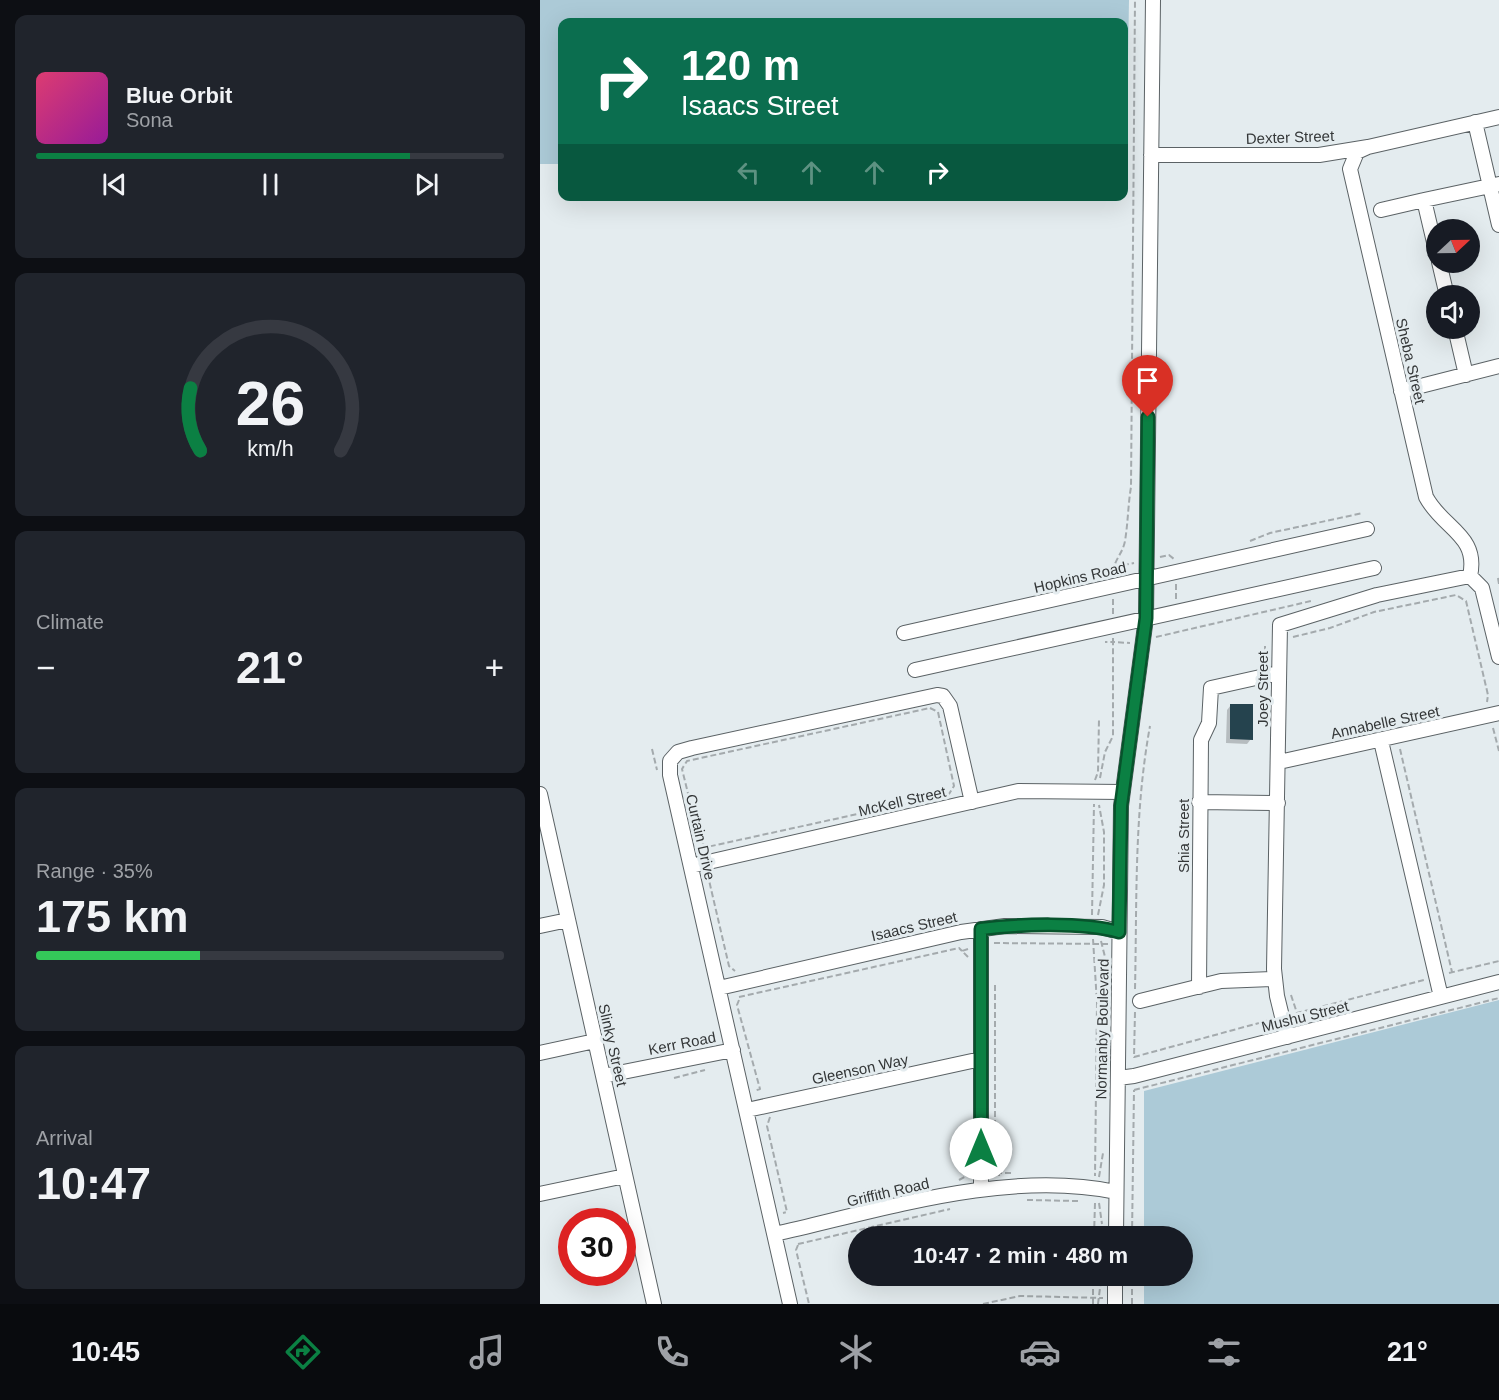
<!DOCTYPE html>
<html lang="en">
<head>
<meta charset="utf-8">
<style>
  :root { --surface:#171b24; --page:#20242c; --text:#f1f3f6; --muted:#9ea1a6; --line:#363941; --accent:#0b8043 }
  body { margin:0; font-family:Helvetica,sans-serif; background:var(--page); color:var(--text); height:100vh; display:flex; flex-direction:column; font-size:22px; white-space:nowrap }
  * { box-sizing:border-box; margin:0 }
  p { font-size:20px; color:var(--muted) }
  .icon { flex:none; width:33px; height:33px; fill:none; stroke:currentColor; stroke-width:2; stroke-linecap:round; stroke-linejoin:round }
  .map { position:relative; flex:1; overflow:hidden }
  .details { display:flex; flex-direction:column; gap:15px; padding:15px; background:#0d0f14; width:540px }
  .details>* { flex:none }
  .top-card { position:absolute; left:18px; top:18px; width:570px; height:183px; border-radius:12px; box-shadow:0 6px 24px #0002; background:#0b6e4f; color:#fff; overflow:hidden }
  .needle { width:39px; rotate:68deg }
  .buttons { position:absolute; left:886px; top:219px; display:grid; gap:12px }
  .buttons a { display:grid; place-items:center; width:54px; height:54px; border-radius:50%; background:var(--surface); box-shadow:0 6px 24px #0002; font-size:30px }
  .speed { position:absolute; left:18px; top:1208px; display:flex; gap:12px; font-size:30px; font-weight:700; text-align:center }
  .speed>* { display:grid; place-content:center; width:78px; height:78px; border-radius:50%; background:var(--surface); box-shadow:0 6px 24px #0002; line-height:1 }
  .speed .limit { border:9px solid #d22; background:#fff; color:#111 }
  .pin { position:absolute; display:grid; place-items:center; width:51px; height:51px; color:#fff; margin:-62px -26px; border-radius:50% 50% 50% 0; rotate:-45deg; box-shadow:0 0 6px #0007 }
  .pin .icon { rotate:45deg }
  .me { position:absolute; width:66px; margin:-33px; rotate:0deg; stroke-linejoin:round; filter:drop-shadow(0 0 4px #0008) }
  .turn { display:flex; align-items:center; gap:21px; height:126px; padding:0 24px; font-size:27px }
  .turn .icon { width:78px; height:78px; stroke-width:2.5 }
  .turn b { display:block; font-size:42px; line-height:51px }
  .lanes { display:flex; align-items:center; height:57px; padding:0 24px; background:#0003; justify-content:center; gap:30px; direction:ltr }
  .lanes .off { opacity:.35 }
  .big { font-size:45px; font-weight:700; line-height:1.1 }
  .details .widget { flex:1; display:flex; flex-direction:column; justify-content:center; gap:9px; min-width:0; padding:0 21px; border-radius:12px; background:var(--page) }
  .details .dial { align-items:center; gap:0 }
  .dial svg { height:156px; overflow:visible; fill:none; stroke:var(--line); stroke-width:7; stroke-linecap:round; text-anchor:middle }
  .dial text { fill:var(--text); stroke:none }
  .song { display:flex; align-items:center; gap:18px }
  .cover { width:72px; height:72px; border-radius:9px; background:linear-gradient(135deg,hsl(340 70% 55%),hsl(300 70% 35%)) }
  .played { height:6px; border-radius:3px; background:linear-gradient(90deg,var(--accent) 80%,var(--line) 80%) }
  .keys { display:flex; justify-content:space-around; direction:ltr }
  .heat { display:flex; justify-content:space-between; align-items:center; font-size:33px; direction:ltr }
  .charge { height:9px; border-radius:4px; background:linear-gradient(90deg,#34c759 35%,var(--line) 0) }
  .trip { position:absolute; left:308px; top:1226px; width:345px; height:60px; border-radius:30px; background:var(--surface); box-shadow:0 6px 24px #0002; font-weight:700; line-height:60px; text-align:center }
  .menu { display:flex; height:96px; justify-content:space-around; align-items:center; background:#090b0e; color:var(--muted) }
  .menu .icon { width:42px; height:42px }
  .menu .active { color:var(--accent) }
  .menu b { font-size:27px; color:var(--text) }
  main { display:flex; flex:1; min-height:0 }
  .map>svg:first-child { display:block }
</style>
</head>
<body>
<main>
<section class="details">
<div class="widget">
<div class="song"><i class="cover"></i><div><b>Blue Orbit</b><p>Sona</p></div></div>
<div class="played"></div>
<div class="keys"><svg class="icon" aria-label="previous" viewBox="0 0 24 24"><path d="M18 5L8 12l10 7zM5 5v14"/></svg><svg class="icon" aria-label="pause" viewBox="0 0 24 24"><path d="M8 5v14M16 5v14"/></svg><svg class="icon" aria-label="next" viewBox="0 0 24 24"><path d="M6 5l10 7-10 7zM19 5v14"/></svg></div>
</div>
<div class="widget dial"><svg viewBox="0 0 100 80">
<path d="M14 69A42 42 0 1 1 86 69"/>
<path d="M14 69A42 42 0 0 1 9 37" stroke="#0b8043"/>
<text x="50" y="56" font-size="32" font-weight="700">26</text>
<text x="50" y="72" font-size="11">km/h</text>
</svg></div>
<div class="widget"><p>Climate</p>
<div class="heat"><a>−</a><b class="big">21°</b><a>+</a></div>
</div>
<div class="widget"><p>Range · 35%</p><b class="big">175 km</b><div class="charge"></div></div>
<div class="widget"><p>Arrival</p><b class="big">10:47</b></div>
</section>
<div class="map">
<svg width="959" height="1304" viewBox="0 0 959 1304">
  <rect width="100%" height="100%" fill="#e4ecef"/>
  <!-- green -->
  <path fill="#accad7" d="M0,0H589L586,170H584V22H22V164H0Z
    M959,1000V1304H604V1275H642V1236H604V1091Z"/>
  <!-- shadow -->
  <path fill="#0003" d="M691,705L711,739L707,744L686,743L687,710Z"/>
  <!-- building -->
  <path fill="#25434e" d="M690,704H713V740L690,739Z"/>
  <g fill="none" stroke-linecap="round" stroke-linejoin="round">
    <defs>
      <path id="minor" d="M935,122L959,225
        M828,147L817,152L810,169L886,497C903,529 939,535 930,576
        M611,155H779L828,147L959,117
        M841,210L884,200
        M897,255L884,200L959,184
        M899,262L907,296
        M915,328L926,375
        M861,391L959,366
        M364,633L827,529
        M375,670L834,568
        M841,741L901,997
        M739,762L959,713
        M0,794L114,1304
        M659,802L738,803
        M151,866L478,791L583,792
        M0,926L28,920
        M441,929V1188
        M659,987L661,740L669,723L671,688L738,673
        M179,988L421,932L465,926L562,927L579,932
        M600,1001L681,981L735,979
        M747,1037L737,996L734,969L740,625L837,595L930,576L942,588L959,657
        M0,1053L55,1041
        M63,1076L193,1050
        M578,1078L594,1076L959,982
        M207,1110L441,1059
        M0,1194L85,1176
        M235,1234C342,1210 466,1169 576,1192
        M576,1236L581,806L606,618L613,0
        M250,1304L130,775V761L138,752L152,748L397,695L403,696L410,706L432,802
        M575,1304V1275"/>
    </defs>
    <!-- minor casing -->
    <use href="#minor" stroke="#5b6265" stroke-width="16"/>
    <!-- path -->
    <path stroke="#a4aaad" stroke-width="2" stroke-dasharray="6 3" stroke-linecap="butt" d="M710,541L730,533L823,513
      M620,557L629,555L634,559
      M574,567L594,563
      M573,572C574,560 583,553 585,541C588,523 588,505 591,487L595,0
      M958,578L959,584
      M636,599V584
      M573,614V599
      M616,637L771,601
      M753,637L790,628L834,612L916,595L926,601L948,695L947,702
      M573,638V642L590,643
      M725,646V653
      M390,708L398,712L414,786L409,794L167,847L160,842L142,769L147,761Z
      M953,728L959,751
      M112,749L117,770
      M860,749L912,972
      M560,778L565,752L573,736V642H565
      M555,780L558,772L559,719
      M166,877L168,876L189,966L195,971
      M552,915L554,804
      M558,915L564,885V832L559,805
      M553,939L557,1003L555,1176
      M561,941L566,961
      M454,943L568,944
      M428,949L422,951L428,957
      M909,973L959,961
      M455,985V1168
      M595,989C597,900 594,813 610,726
      M751,995L757,1013L884,980
      M199,997L419,948L422,951
      M199,1000L197,1005L220,1089L214,1091
      M595,1012L594,1057L730,1020
      M134,1078L165,1070
      M594,1090L959,998
      M230,1117L227,1126L247,1212L243,1213
      M459,1176V1173H471
      M559,1177L563,1153
      M419,1180L430,1174
      M487,1200L538,1201
      M559,1203L562,1224
      M554,1236L555,1203
      M592,1236L594,1090
      M258,1244L410,1209
      M258,1245L256,1250L269,1304
      M443,1304L480,1296L563,1298
      M553,1304V1275
      M558,1304L561,1280
      M592,1304V1275"/>
    <!-- minor -->
    <use href="#minor" stroke="#fff" stroke-width="14"/>
  </g>
  <g fill="none" stroke-linecap="round" stroke-linejoin="round">
    <defs>
      <path id="route" d="M441,1149V929C479,924 543,922 579,932L581,806L606,618L608,417"/>
    </defs>
    <!-- route casing -->
    <use href="#route" stroke="#07532c" stroke-width="15"/>
    <!-- route -->
    <use href="#route" stroke="#0b8043" stroke-width="10"/>
  </g>
  <g text-anchor="middle" dominant-baseline="central" stroke-width="6" stroke-linejoin="round" paint-order="stroke">
    <!-- street labels -->
    <g font-size="15" fill="#343738" stroke="#e4ecef">
      <text transform="translate(750 137) rotate(-2)">Dexter Street</text>
      <text transform="translate(871 361) rotate(77)">Sheba Street</text>
      <text transform="translate(540 577) rotate(-13)">Hopkins Road</text>
      <text transform="translate(722 689) rotate(-90)">Joey Street</text>
      <text transform="translate(845 722) rotate(-12)">Annabelle Street</text>
      <text transform="translate(362 801) rotate(-13)">McKell Street</text>
      <text transform="translate(643 836) rotate(-90)">Shia Street</text>
      <text transform="translate(161 837) rotate(77)">Curtain Drive</text>
      <text transform="translate(374 926) rotate(-13)">Isaacs Street</text>
      <text transform="translate(765 1016) rotate(-14)">Mushu Street</text>
      <text transform="translate(562 1029) rotate(-89)">Normanby Boulevard</text>
      <text transform="translate(142 1043) rotate(-11)">Kerr Road</text>
      <text transform="translate(73 1045) rotate(77)">Slinky Street</text>
      <text transform="translate(320 1069) rotate(-12)">Gleenson Way</text>
      <text transform="translate(348 1192) rotate(-13)">Griffith Road</text>
    </g>
  </g>
</svg>
<div class="buttons">
<a><svg class="needle" viewBox="-14 -14 28 28"><path d="M0-13l5 13h-10z" fill="#e53935"/><path d="M0 13l5-13h-10z" fill="#9ea1a6"/></svg></a>
<a><svg class="icon" aria-label="sound" viewBox="0 0 24 24"><path d="M4 9h4l5-4v14l-5-4H4zM17 9q2 3 0 6"/></svg></a>
</div>
<div class="speed"><div class="limit">30</div></div>
<div class="pin" style="left:608px;top:417px;background:#d93025"><svg class="icon" aria-label="arrive" viewBox="0 0 24 24"><path d="M6 21V4h12l-3 4 3 4H6"/></svg></div>
<svg class="me" style="left:441px;top:1149px" viewBox="-20 -20 40 40"><circle r="19" fill="#fff"/><path d="M0-13L10 11 0 6-10 11z" fill="#0b8043"/></svg>
<div class="trip">10:47 · 2 min · 480 m</div>
<div class="top-card">
<div class="turn"><svg class="icon" aria-label="right" viewBox="0 0 24 24"><path d="M7 20v-9h11M14 6l5 5-5 5"/></svg><div><b>120 m</b>Isaacs Street</div></div>
<div class="lanes"><svg class="icon off" aria-label="left" viewBox="0 0 24 24"><path d="M17 20v-9H6M10 6l-5 5 5 5"/></svg><svg class="icon off" aria-label="ahead" viewBox="0 0 24 24"><path d="M12 20V5M6 11l6-6 6 6"/></svg><svg class="icon off" aria-label="ahead" viewBox="0 0 24 24"><path d="M12 20V5M6 11l6-6 6 6"/></svg><svg class="icon" aria-label="right" viewBox="0 0 24 24"><path d="M7 20v-9h11M14 6l5 5-5 5"/></svg></div>
</div>
</div>
</main>
<nav class="menu">
<b>10:45</b>
<svg class="icon active" aria-label="directions" viewBox="0 0 24 24"><path d="M12 3l9 9-9 9-9-9zM9 14v-3h6M13 9l2 2-2 2"/></svg>
<svg class="icon" aria-label="music" viewBox="0 0 24 24"><path d="M9 18V5l10-2v13"/><circle cx="6" cy="18" r="3"/><circle cx="16" cy="16" r="3"/></svg>
<svg class="icon" aria-label="phone" viewBox="0 0 24 24"><path d="M5 4h4l2 5-3 2q2 4 5 5l2-3 5 2v4C11 20 4 13 5 4z"/></svg>
<svg class="icon" aria-label="climate" viewBox="0 0 24 24"><path d="M12 3v18M4 7l16 10M4 17L20 7"/></svg>
<svg class="icon" aria-label="car" viewBox="0 0 24 24"><path d="M5 17H2v-5l4-1 3-4h7l3 4 3 1v5h-3M9 17h6M6 11h13"/><circle cx="7" cy="17" r="2"/><circle cx="17" cy="17" r="2"/></svg>
<svg class="icon" aria-label="filters" viewBox="0 0 24 24"><path d="M4 7h16M4 17h16"/><circle cx="9" cy="7" r="2"/><circle cx="15" cy="17" r="2"/></svg>
<b>21°</b>
</nav>
</body>
</html>
